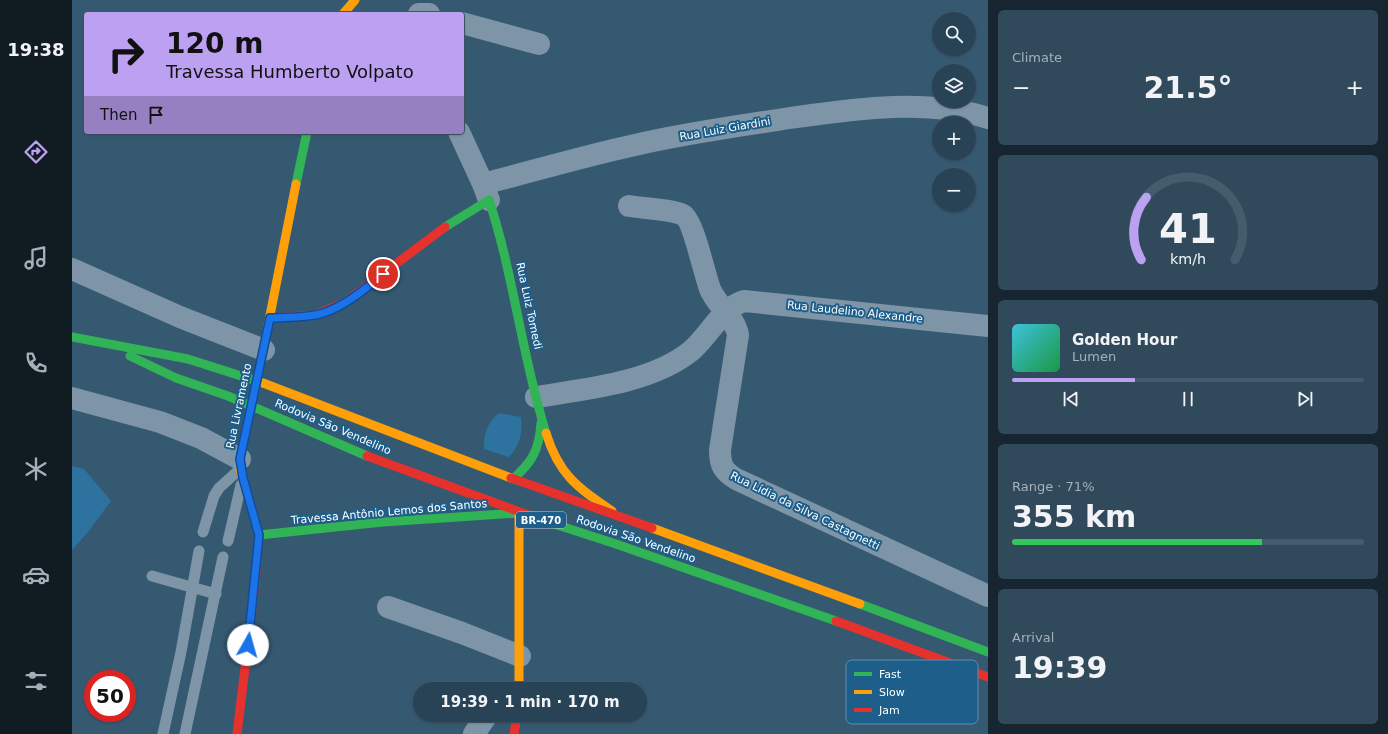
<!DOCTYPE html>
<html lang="en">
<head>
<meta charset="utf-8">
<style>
  :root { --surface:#284356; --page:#304a5c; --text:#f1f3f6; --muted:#a5b0b9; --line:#445c6c; --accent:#bca0f2 }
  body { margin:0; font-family:"DejaVu Sans",sans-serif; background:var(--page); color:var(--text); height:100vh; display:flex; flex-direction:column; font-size:15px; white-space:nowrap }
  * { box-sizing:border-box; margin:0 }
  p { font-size:13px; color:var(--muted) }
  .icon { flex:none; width:22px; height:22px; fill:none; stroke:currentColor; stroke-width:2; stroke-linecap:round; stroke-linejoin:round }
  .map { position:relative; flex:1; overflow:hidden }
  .panel { display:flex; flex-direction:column; gap:10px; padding:10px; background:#16252f; width:400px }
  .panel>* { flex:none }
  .guide { position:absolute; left:12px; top:12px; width:380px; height:122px; border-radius:4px; box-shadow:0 1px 3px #0004,0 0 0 1px var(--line); background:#bca0f2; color:#111; overflow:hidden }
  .fabs { position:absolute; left:860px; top:12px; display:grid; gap:8px }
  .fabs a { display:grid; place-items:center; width:44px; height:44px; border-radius:50%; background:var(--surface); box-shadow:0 1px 3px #0004,0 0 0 1px var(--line); font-size:20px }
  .speed { position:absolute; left:12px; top:670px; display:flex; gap:8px; font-size:20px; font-weight:700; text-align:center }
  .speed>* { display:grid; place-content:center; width:52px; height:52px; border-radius:50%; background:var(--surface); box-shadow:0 1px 3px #0004,0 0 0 1px var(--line); line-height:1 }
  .speed .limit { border:6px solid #d22; background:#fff; color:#111 }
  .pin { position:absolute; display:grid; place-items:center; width:34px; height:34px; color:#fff; margin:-17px; border:2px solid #fff; border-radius:50%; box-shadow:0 1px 4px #0007 }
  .me { position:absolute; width:44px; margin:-22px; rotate:7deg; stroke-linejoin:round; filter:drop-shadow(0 0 3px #0008) }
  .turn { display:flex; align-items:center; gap:14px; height:84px; padding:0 16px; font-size:18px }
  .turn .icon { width:52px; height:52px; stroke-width:2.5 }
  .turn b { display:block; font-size:28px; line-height:34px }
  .then { display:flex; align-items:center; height:38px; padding:0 16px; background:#0003; gap:8px; font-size:15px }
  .big { font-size:30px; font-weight:800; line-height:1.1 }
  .panel .widget { flex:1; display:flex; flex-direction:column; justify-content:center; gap:6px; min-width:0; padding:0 14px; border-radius:6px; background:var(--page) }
  .panel .dial { align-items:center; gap:0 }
  .dial svg { height:104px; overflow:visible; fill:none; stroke:var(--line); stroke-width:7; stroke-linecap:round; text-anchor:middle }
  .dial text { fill:var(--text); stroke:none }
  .song { display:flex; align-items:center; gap:12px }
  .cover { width:48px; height:48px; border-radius:6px; background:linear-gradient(135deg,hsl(190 70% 55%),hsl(140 70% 35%)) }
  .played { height:4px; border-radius:2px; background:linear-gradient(90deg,var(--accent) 35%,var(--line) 35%) }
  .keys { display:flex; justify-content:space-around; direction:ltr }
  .heat { display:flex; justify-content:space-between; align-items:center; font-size:22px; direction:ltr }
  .charge { height:6px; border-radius:3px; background:linear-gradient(90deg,#34c759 71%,var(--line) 0) }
  .trip { position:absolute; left:341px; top:682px; width:234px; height:40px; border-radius:20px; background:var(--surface); box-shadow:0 1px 3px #0004,0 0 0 1px var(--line); font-weight:800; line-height:40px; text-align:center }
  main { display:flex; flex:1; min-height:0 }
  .dock { display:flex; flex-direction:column; width:72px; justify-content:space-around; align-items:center; background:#101b22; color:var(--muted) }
  .dock .icon { width:28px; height:28px }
  .dock .on { color:var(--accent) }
  .dock b { font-size:18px; color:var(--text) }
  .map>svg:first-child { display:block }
</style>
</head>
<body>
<main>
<nav class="dock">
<b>19:38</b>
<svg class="icon on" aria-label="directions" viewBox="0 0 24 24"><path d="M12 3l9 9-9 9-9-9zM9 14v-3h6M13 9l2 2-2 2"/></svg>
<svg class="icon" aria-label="music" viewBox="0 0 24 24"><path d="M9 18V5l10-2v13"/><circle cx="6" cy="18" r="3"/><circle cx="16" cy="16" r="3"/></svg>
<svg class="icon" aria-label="phone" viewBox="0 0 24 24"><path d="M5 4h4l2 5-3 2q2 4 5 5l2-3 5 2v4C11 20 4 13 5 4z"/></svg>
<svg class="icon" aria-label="climate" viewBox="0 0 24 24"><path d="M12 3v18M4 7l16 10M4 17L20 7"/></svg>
<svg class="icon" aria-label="car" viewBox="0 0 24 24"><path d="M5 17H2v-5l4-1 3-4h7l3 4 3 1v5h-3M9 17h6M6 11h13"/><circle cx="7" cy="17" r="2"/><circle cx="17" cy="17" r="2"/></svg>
<svg class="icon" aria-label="filters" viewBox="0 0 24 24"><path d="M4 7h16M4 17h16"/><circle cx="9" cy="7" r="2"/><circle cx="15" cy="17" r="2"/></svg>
</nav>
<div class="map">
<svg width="916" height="734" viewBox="0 0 916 734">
  <rect width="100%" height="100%" fill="#365972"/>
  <!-- green -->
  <path fill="#2e739f" d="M427,413L449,417C451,433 448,445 437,457L412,449C412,433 415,423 427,413Z
    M0,466L12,469L39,501L16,532L0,550Z"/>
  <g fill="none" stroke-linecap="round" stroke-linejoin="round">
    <!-- lane -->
    <path stroke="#7d95a6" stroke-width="11" d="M131,532L142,496L147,488L168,469
      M156,541L169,485
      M80,576L144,594
      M91,734L109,652L127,551
      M113,734L151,557"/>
    <!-- street -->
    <path stroke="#7d95a6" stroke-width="22" d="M347,14H357
      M390,23L467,44
      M387,132L411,184
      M417,200L411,184C462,171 512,156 563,145C614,133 667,126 718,118C782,109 853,98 916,118
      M557,206C569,208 603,210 611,215C621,220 633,276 638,289C645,306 663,317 666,335L648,450C648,465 651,471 664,479L916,596
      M0,269L108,317L192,350
      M464,397C514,389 579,383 619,351C638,335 648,309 672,301L916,326
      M0,398L88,422L129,438L168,459
      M316,607L390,633L448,656
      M402,734L415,715"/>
    <!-- fast -->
    <path stroke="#30b455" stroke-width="9" d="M224,184L235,132
      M373,227L417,200C442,276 450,357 474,433
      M0,337L116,359L191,383
      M58,356L104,378L156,396L295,456
      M441,479C461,461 467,450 469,423
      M470,520L544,544L764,621
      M187,535L311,522L447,513
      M788,604L916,652"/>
    <!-- slow -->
    <path stroke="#ff9f0a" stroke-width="9" d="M271,14L283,0
      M189,361L224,184
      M191,383L439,478
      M177,417L168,459V469L183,520
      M474,433C487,475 505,487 540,511
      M580,528L788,604
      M447,689V513"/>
    <!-- jam -->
    <path stroke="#e5322d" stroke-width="9" d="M198,318L243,315L272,303L373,227
      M295,456L470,520
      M439,478L580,528
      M764,621L916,677
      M165,734L183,585L187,535L183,520
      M442,734L445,715"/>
    <!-- fast-bridge -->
    <path stroke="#30b455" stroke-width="9" d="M177,417L189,361"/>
  </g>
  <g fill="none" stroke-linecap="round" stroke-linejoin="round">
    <defs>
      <path id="route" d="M176,645L187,535L171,478L168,459L198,318C214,317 232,318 248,314C272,307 292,290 311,274"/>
    </defs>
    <!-- route casing -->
    <use href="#route" stroke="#114b97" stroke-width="10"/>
    <!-- route -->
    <use href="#route" stroke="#1a73e8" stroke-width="7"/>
  </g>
  <g text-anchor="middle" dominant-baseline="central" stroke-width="4" stroke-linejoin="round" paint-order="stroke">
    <!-- shield labels -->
    <rect fill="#1d5e8a" stroke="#bbcfdc" stroke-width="1" x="444" y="512" width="50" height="16" rx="3"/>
    <g font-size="10" font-weight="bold" fill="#fff">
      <text x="469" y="520">BR-470</text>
    </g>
    <!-- street labels -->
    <g font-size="11" fill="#fff" stroke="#1d5e8a">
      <text transform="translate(653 129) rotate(-10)">Rua Luiz Giardini</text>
      <text transform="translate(457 306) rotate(78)">Rua Luiz Tomedi</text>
      <text transform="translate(783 312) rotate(6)">Rua Laudelino Alexandre</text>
      <text transform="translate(167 406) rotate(-78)">Rua Livramento</text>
      <text transform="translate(261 427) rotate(23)">Rodovia São Vendelino</text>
      <text transform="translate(733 511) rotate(26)">Rua Lídia da Silva Castagnetti</text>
      <text transform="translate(317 512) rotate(-5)">Travessa Antônio Lemos dos Santos</text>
      <text transform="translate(564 539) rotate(19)">Rodovia São Vendelino</text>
    </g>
  </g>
  <!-- legend -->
  <rect x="774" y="660" width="132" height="64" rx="6" fill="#1d5e8a" stroke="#618ead" stroke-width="1"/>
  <rect x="782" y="672" width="18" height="4" fill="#30b455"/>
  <rect x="782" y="690" width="18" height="4" fill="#ff9f0a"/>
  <rect x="782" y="708" width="18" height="4" fill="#e5322d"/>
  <g font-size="11" fill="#fff">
    <text x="807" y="678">Fast</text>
    <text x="807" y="696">Slow</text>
    <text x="807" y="714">Jam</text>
  </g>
</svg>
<div class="fabs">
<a><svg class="icon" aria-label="search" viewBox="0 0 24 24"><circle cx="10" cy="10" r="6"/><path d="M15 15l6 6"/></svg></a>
<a><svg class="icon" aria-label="layers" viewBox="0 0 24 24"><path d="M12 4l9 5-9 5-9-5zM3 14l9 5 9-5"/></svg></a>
<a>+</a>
<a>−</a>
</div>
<div class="speed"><div class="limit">50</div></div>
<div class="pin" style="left:311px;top:274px;background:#d93025"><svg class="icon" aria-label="arrive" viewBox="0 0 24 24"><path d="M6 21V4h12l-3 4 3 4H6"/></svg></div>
<svg class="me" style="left:176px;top:645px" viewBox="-20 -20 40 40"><circle r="19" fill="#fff"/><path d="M0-13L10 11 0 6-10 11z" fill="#1a73e8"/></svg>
<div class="trip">19:39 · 1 min · 170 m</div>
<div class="guide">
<div class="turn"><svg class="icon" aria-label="right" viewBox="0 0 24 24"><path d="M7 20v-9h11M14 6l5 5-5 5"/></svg><div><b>120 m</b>Travessa Humberto Volpato</div></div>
<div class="then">Then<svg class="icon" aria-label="arrive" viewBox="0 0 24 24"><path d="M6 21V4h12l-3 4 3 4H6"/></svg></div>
</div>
</div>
<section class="panel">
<div class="widget"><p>Climate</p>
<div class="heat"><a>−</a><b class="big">21.5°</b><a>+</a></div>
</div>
<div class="widget dial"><svg viewBox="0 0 100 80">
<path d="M14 69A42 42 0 1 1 86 69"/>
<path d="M14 69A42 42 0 0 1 18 21" stroke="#bca0f2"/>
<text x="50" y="56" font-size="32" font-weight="700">41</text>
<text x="50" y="72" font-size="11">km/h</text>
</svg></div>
<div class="widget">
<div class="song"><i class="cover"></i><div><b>Golden Hour</b><p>Lumen</p></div></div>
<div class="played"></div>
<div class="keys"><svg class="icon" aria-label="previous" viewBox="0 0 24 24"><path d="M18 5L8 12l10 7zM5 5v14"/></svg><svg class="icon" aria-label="pause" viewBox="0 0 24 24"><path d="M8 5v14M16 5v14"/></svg><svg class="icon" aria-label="next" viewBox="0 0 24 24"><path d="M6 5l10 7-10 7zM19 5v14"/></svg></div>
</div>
<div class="widget"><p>Range · 71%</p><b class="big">355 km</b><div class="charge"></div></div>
<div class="widget"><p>Arrival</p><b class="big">19:39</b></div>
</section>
</main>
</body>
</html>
